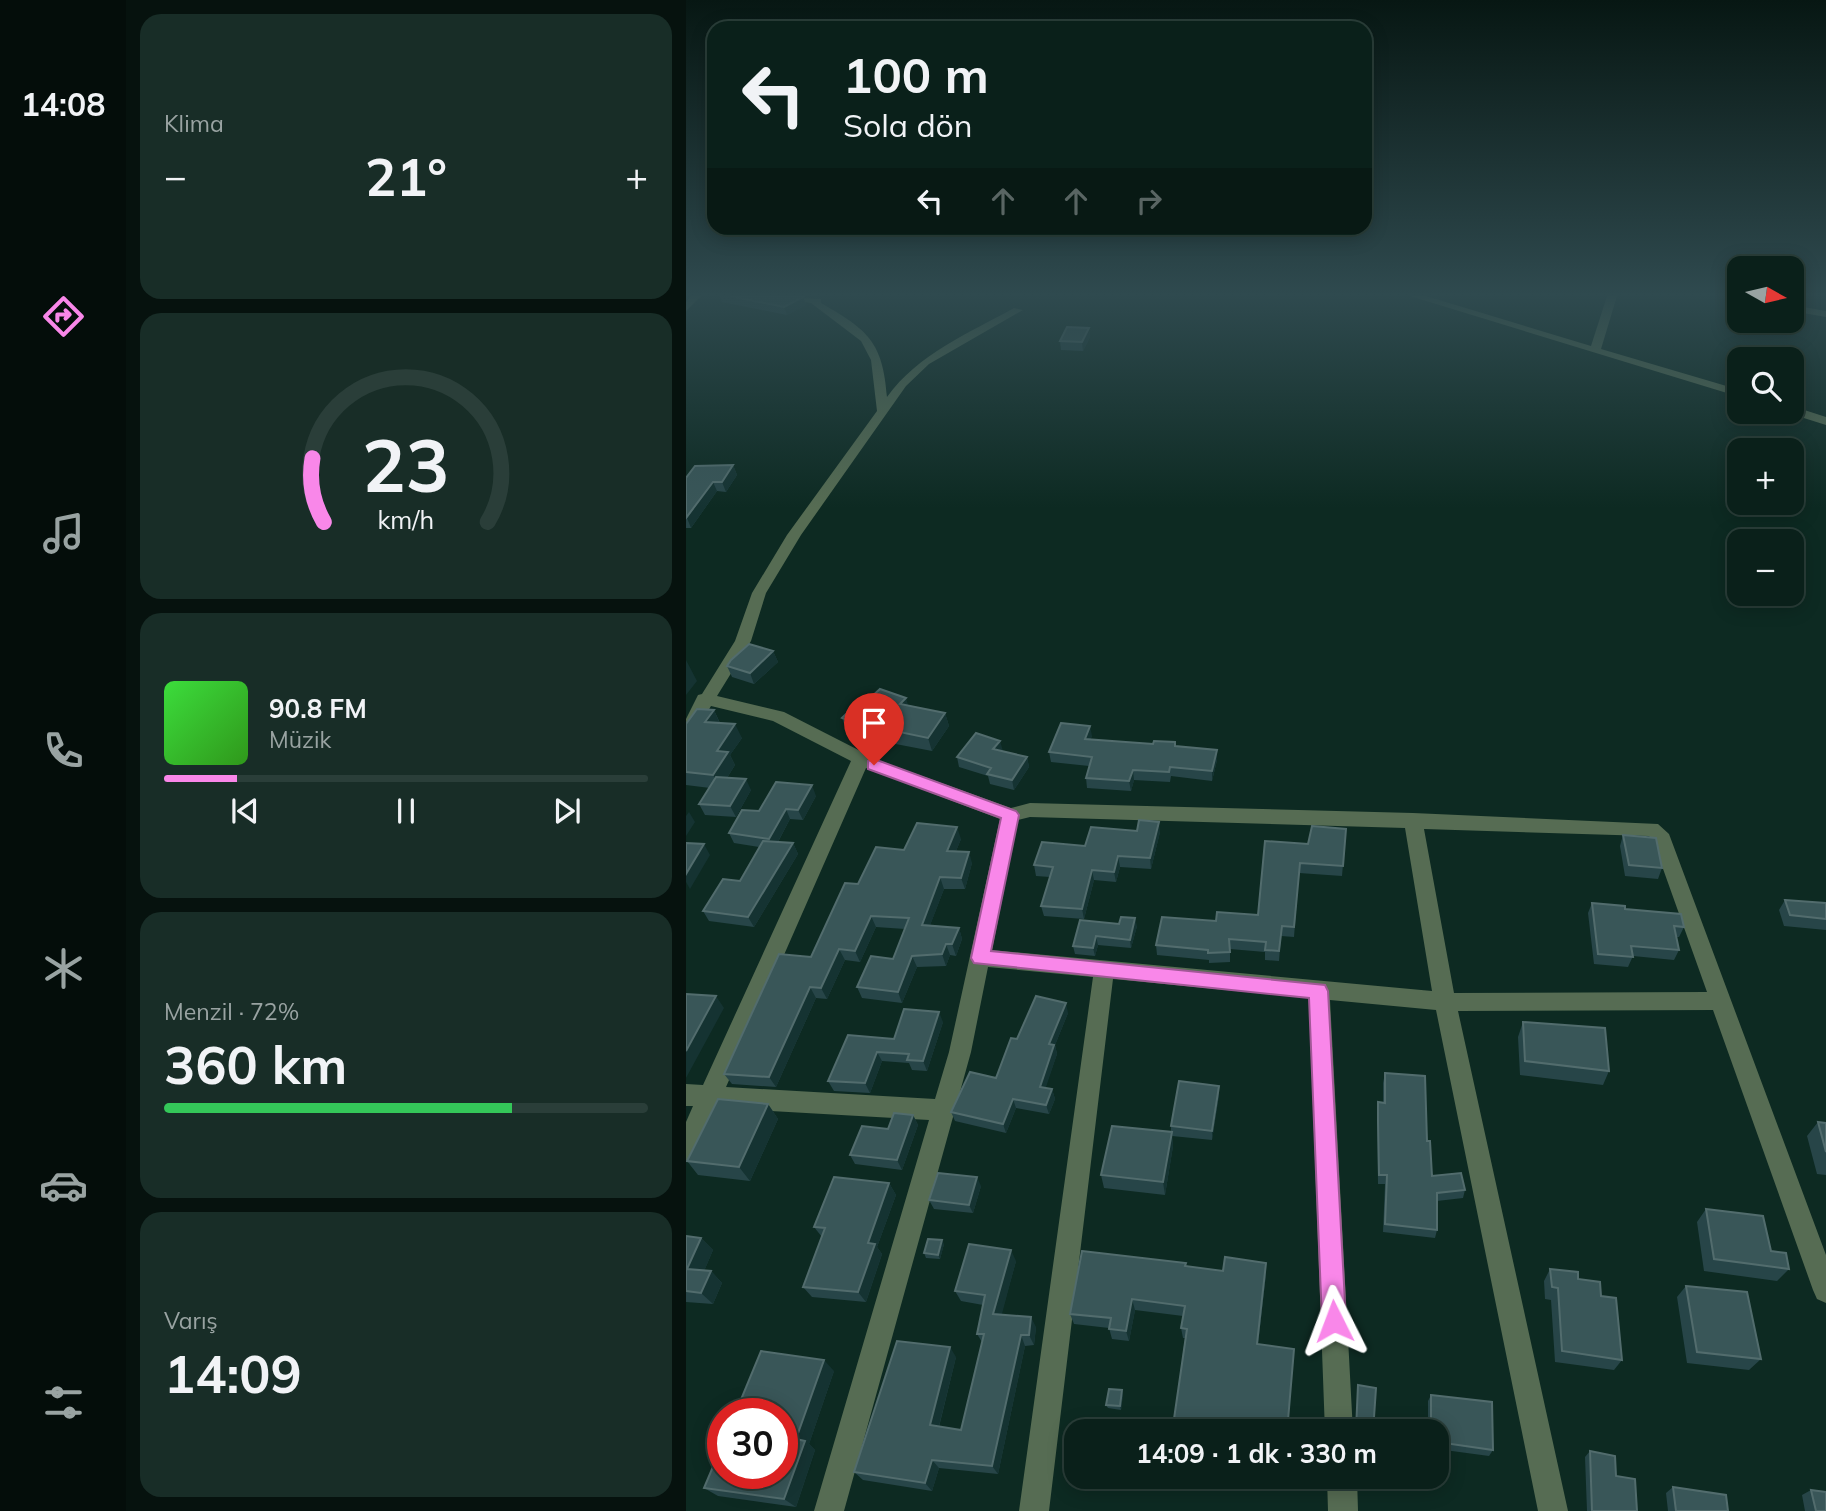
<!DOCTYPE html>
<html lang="tr">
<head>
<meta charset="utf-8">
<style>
  :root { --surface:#0a201a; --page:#182d27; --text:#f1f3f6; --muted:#99a3a2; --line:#2a3e39; --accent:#f987e9 }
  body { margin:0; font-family:Mulish,sans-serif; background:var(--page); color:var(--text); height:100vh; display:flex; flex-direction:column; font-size:26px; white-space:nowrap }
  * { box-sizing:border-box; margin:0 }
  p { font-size:23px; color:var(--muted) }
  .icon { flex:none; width:38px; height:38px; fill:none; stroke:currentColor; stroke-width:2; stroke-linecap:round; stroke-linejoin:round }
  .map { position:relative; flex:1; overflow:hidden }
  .panel { display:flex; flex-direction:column; gap:14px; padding:14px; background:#06120e; width:560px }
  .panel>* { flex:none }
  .hud { position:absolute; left:21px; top:21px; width:665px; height:214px; border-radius:21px; box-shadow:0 4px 18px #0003,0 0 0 2px var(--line); background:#0a201a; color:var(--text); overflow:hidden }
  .needle { width:46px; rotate:98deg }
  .tools { position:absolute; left:1041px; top:256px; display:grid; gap:14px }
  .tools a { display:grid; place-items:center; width:77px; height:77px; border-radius:14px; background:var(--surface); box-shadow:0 4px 18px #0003,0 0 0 2px var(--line); font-size:35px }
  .speed { position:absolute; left:21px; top:1398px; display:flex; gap:14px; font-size:35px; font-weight:700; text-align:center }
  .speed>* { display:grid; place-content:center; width:91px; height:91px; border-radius:50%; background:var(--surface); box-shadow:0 4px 18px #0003,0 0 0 2px var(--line); line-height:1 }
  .speed .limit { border:10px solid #d22; background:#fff; color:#111 }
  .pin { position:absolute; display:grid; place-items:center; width:60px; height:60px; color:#fff; margin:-72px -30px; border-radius:50% 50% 50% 0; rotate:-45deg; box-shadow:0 0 7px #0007 }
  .pin .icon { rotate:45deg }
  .me { position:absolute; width:77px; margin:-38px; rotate:357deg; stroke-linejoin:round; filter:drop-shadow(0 0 5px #0008) }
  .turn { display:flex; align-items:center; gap:24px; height:147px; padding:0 21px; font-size:32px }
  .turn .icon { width:91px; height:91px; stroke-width:2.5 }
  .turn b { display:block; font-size:49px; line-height:60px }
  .lanes { display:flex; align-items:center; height:66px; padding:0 21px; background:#0003; justify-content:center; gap:35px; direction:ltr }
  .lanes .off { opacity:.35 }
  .big { font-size:52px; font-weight:700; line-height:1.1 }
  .panel .card { flex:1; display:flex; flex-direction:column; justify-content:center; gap:10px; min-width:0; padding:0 24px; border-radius:21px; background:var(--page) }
  .panel .dial { align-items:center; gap:0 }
  .dial svg { height:182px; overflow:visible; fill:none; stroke:var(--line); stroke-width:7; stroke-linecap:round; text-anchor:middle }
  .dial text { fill:var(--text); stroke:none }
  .song { display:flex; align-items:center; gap:21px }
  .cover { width:84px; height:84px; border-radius:10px; background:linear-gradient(135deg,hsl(120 70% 55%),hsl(110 70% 35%)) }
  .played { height:7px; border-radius:4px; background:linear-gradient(90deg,var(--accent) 15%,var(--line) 15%) }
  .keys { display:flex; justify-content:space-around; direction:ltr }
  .heat { display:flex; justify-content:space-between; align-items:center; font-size:38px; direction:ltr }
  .charge { height:10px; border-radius:5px; background:linear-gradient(90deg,#34c759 72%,var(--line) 0) }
  .trip { position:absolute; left:378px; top:1419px; width:385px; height:70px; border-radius:21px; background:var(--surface); box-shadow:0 4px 18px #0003,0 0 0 2px var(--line); font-weight:700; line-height:70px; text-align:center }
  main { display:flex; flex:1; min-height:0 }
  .tabs { display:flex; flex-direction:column; width:126px; justify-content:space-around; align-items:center; background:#040d0a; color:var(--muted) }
  .tabs .icon { width:49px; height:49px }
  .tabs .selected { color:var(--accent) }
  .tabs b { font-size:32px; color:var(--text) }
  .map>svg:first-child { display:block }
</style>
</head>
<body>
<main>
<nav class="tabs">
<b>14:08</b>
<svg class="icon selected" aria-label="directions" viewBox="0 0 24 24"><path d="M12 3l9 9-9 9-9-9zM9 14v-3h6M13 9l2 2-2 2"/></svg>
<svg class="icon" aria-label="music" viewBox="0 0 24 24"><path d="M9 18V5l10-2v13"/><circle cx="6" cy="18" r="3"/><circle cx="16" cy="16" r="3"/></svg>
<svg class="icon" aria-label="phone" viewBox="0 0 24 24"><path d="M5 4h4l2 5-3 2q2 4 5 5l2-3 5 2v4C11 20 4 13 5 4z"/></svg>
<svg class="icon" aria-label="climate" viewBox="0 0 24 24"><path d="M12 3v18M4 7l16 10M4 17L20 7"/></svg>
<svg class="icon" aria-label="car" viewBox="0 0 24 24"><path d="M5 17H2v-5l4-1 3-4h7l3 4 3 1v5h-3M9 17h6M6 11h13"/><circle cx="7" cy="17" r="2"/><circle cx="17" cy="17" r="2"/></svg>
<svg class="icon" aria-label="filters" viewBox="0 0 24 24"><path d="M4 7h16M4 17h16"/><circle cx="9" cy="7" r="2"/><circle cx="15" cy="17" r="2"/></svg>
</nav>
<section class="panel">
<div class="card"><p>Klima</p>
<div class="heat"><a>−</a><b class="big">21°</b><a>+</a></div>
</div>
<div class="card dial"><svg viewBox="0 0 100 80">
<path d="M14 69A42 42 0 1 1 86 69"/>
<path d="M14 69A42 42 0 0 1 9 41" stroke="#f987e9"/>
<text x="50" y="56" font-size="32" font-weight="700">23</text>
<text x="50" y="72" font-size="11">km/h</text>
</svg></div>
<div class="card">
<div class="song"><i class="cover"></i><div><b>90.8 FM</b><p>Müzik</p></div></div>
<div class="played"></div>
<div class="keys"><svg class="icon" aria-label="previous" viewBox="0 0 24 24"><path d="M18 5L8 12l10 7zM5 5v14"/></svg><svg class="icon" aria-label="pause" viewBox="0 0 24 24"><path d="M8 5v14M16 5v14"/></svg><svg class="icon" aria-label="next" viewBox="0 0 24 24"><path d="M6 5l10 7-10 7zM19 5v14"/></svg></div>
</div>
<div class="card"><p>Menzil · 72%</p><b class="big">360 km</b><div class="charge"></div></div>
<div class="card"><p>Varış</p><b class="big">14:09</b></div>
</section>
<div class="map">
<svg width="1140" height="1511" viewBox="0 0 1140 1511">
  <rect width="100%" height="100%" fill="#0d2a22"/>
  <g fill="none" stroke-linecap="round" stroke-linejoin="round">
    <!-- minor -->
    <path fill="#566c53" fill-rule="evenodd" d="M5,296H15L0,311V302Z
      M77,296L135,299V303C182,330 197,342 201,397C232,354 283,333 328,308L337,310L243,364L220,386L115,535L80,593L65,641L31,696L98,712L194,761L325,808L344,803L727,813L972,824L983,834L1140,1255V1303L1131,1299L1127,1290L1027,1010L772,1011L882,1511H852L750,1010L644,1000L667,1432H639L623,998L427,979L363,1511H333L407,977L302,967L285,1052L158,1511H128L243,1120L30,1108L8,1157L0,1161V1122L7,1106H0V1084L17,1085L165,761L87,721L25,706L6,737L0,739V719L12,695L16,694L49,641L66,593L101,535L191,411L185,360L175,341L125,303ZM180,768L314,819L263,1052L249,1099L40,1087ZM344,817L719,828L746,991L306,950L332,820ZM738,829L962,836L966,838L1021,992L768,993Z
      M724,296H740L905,346L921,296H931L915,349L1054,390V397Z
      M1106,305L1140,311V317L1106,311Z
      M1106,406L1140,417V425L1102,413L1106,411Z
      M641,1477H671L672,1511H642Z"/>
  </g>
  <!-- wall -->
  <path fill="#274548" d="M34,296H109L117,297L120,305L101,315L36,302Z
    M403,328L404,337L397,351L375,350L374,341Z
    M47,465L51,475L40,492L31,491L5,528H0V478Z
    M87,651L92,662L68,684L46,677L41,666Z
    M182,700L222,705L259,713L263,726L246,751L194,741L192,743L161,732L156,718Z
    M28,710L34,723L56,738L44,755L49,765L41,778L65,790L50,817L19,815L13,804L24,788L0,785V724Z
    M406,736L404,740L467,744L489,742L490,746L531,750V760L526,781L485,776L484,782L448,780L445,791L401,788L400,778L403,766L365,762L363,752Z
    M317,751L341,757L343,767L328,790L304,784L302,776L273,767L271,757Z
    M130,796L117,820L104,819L92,842L107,843L112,854L68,927L23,921L17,911L54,881L73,847L48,843L43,833L73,811Z
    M660,829L656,876L613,873L608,937L595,936L593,961L579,960V952L544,949V962L523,963V960L471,955L470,945L530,921L572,915L622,844Z
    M474,832L465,869L434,867L430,882L408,880L398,919L358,916L355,906L364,877L350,876L348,865L399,846Z
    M937,835L976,868L972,879L939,876L934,846Z
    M275,839L270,851L286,863L279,889H258L244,925L273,928L276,939L270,956L264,955L260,966L231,967L216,1003L176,998L171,987L207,959L219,929L190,927L174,962L159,960L141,999L130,998L90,1087L46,1084L38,1074L125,957L172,884L218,850Z
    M1099,900L1140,903V930L1098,926L1093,910Z
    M906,903L939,909L998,927L993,937H990L993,950L988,960L947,956L942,967L908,964L902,913Z
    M394,920L451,926L445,948L412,945L409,956L389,954L387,946Z
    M382,1013L369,1045L371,1054L359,1088L366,1089L369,1099L363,1114L330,1108L320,1133L269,1121L265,1112L310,1078L331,1039Z
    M257,1022L241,1071L226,1070L223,1063L196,1061L184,1093L148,1091L142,1081L208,1039Z
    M837,1022L923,1071L917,1085L834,1075L832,1037Z
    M699,1073L741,1141L746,1176L779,1190L777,1198L751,1201V1230L749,1238L697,1232L699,1184H692L691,1111L692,1102L697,1103V1083Z
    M533,1095L526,1140L486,1136L487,1146L479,1195L418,1188L415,1175L485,1132V1126Z
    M82,1104L92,1119L64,1181L12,1175L1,1161Z
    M227,1115L232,1125L216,1170L169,1164L164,1155L202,1129Z
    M1132,1122L1140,1123V1175L1131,1174L1121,1136Z
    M203,1183L210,1195L191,1247L196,1254L180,1302L126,1297L117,1287L136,1237L128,1227Z
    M295,1186L287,1213L248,1209L243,1200Z
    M1020,1209L1085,1251L1103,1269L1091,1281L1018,1271L1011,1222Z
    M0,1236L15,1238L27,1250L18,1271H25L36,1283L27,1304L0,1302Z
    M258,1244L254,1259L240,1258L238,1253Z
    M330,1261L315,1315L350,1327L348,1345L339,1346L312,1474L253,1468L246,1491L177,1480L168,1472L270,1357L253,1427L275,1430L296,1342L291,1334L297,1305L275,1301L269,1291Z
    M580,1263V1274L572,1344L601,1432H518L490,1428L488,1419L499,1338H497L495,1328L497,1316L449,1310L443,1341L426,1339L423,1328L388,1324L384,1314L500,1266L537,1271Z
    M864,1269L892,1279L915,1296L936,1360L928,1370L869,1362L865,1300L859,1299L858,1281Z
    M1000,1286L1075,1359L1063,1370L1001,1363L991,1297Z
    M148,1371L123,1444L129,1450L110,1507L32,1496L18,1488Z
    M437,1394L435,1410L422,1408L420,1405Z
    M745,1395L807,1450L803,1456L751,1449V1432H742V1401Z
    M904,1451L930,1476L951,1511H901L899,1457Z
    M987,1487L1042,1511H982L980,1493Z
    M1125,1490L1140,1511H1119L1116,1495Z"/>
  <!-- shaded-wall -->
  <path fill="#153332" d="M117,297L120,305L101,315L98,307Z
    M403,328L404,337L397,351L396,342Z
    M47,465L51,475L40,492L36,482Z
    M27,482L31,491L5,528L1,518Z
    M87,651L92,662L68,684L64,673Z
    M0,660L11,681L0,695Z
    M220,698L224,712L214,704Z
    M28,710L34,724L19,722Z
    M259,713L263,726L246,751L242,738Z
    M49,724L56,738L44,755L49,765L34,789L27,775L31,751Z
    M404,726L406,736L400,749L399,739Z
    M190,727L194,741L192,743L187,730Z
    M314,741L317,751L307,749Z
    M531,750V760L526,781V771Z
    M341,757L343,767L328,790L326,780Z
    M447,770L448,780L445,791L443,781Z
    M60,779L65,790L50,817L44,806Z
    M126,785L130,796L117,820L112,810Z
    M100,809L104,819L88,849L83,839Z
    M3,812L9,822L0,836V816Z
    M473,822L474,832L465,869L464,858Z
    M271,827L275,839L265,863L261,851Z
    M107,843L112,854L68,927L62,917Z
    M18,844L24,855L4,889L0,882V874Z
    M283,852L286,863L279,889L275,878Z
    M432,856L434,867L430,882L428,872Z
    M406,870L408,880L398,919L396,909Z
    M254,877L258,889L240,936L236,925Z
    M185,916L190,927L174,962L169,951Z
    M449,918L451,926L445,948L444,940Z
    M273,928L276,939L270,956L266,944Z
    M410,936L412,945L409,956L407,948Z
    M260,944L264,955L260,966L256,954Z
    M153,949L159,960L141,999L135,988Z
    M226,956L231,967L216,1003L212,992Z
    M124,987L130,998L90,1087L83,1077Z
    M30,996L38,1008L0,1078V1051Z
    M380,1003L382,1013L369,1045L371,1054L357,1096L354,1087L363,1044Z
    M253,1012L257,1022L241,1071L237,1061Z
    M191,1052L196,1061L184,1093L179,1083Z
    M533,1086V1095L526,1140V1131Z
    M366,1089L369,1099L363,1114L360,1105Z
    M327,1099L330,1108L320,1133L317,1124Z
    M82,1104L92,1119L64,1181L53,1167Z
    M227,1115L232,1125L216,1170L211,1160Z
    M486,1132L487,1146L479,1195L477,1182Z
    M291,1177L295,1186L287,1213L283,1205Z
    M203,1183L210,1195L191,1247L196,1254L180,1302L172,1292L182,1243Z
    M15,1238L27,1250L14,1281L1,1269Z
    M256,1240L258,1244L254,1259L252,1255Z
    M325,1250L330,1261L313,1325L307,1314Z
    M580,1263V1274L571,1354V1344Z
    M25,1271L36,1283L27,1304L15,1293Z
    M446,1299L449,1310L443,1341L440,1331Z
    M345,1317L350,1327L348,1345L343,1335Z
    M335,1335L339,1346L312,1474L306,1466Z
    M264,1347L270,1357L251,1434L244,1425Z
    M138,1360L148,1371L123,1444L129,1450L110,1507L98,1499L110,1439Z
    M436,1390L437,1394L435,1410L434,1406Z
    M246,1460L253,1468L246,1491L239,1483Z"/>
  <!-- building -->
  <path fill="#395658" stroke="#526c6d" stroke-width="2" d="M44,296H109L117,297L98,307Z
    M381,327L403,328L396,342L374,341Z
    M47,465L36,482H27L0,518V478L9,466Z
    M63,644L87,651L64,673L41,666L45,660Z
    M194,689L220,698L214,704L259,713L242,738L190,727L187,730L156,718L177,698L182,700Z
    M11,709L28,710L19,722L49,724L31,751L42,752L27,775L0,772V724Z
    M375,723L404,726L399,739L467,744L468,741L489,742V746L531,750L526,771L484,767L483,772L447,770L443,781L400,778L406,757L363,752Z
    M290,733L314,741L307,749L341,757L326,780L301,774L305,768L271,757Z
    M30,777L60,779L44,806L13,804Z
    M90,782L126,785L112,810L100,809L83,839L43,833L56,810L73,811Z
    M453,820L473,822L464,858L432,856L428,872L406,870L396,909L355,906L367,867L348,865L356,842L399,846L405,827L451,831Z
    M231,823L271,827L261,851L283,852L275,878L254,877L236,925L273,928L266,944H260L256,954L226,956L212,992L171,987L185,956L207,959L223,918L185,916L169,951L153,949L135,988L124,987L83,1077L38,1074L93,954L125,957L159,883L172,884L190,847L218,850Z
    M626,826L660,829L657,866L614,863L608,927L596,926L593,951L579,950L580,942L543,939L544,952L522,953V950L470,945L476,917L530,921L531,912L572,915L579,841L622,844Z
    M937,835L970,838L976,868L943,865Z
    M77,841L107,843L62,917L17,911L37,879L54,881Z
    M0,843L18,844L0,874Z
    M1099,900L1140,903V919L1104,915Z
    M906,903L939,906V909L995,914L998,927L988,926L993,950L945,946L947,957L912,954Z
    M435,917L449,918L444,940L410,936L407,948L387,946L394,920L433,924Z
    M0,994L30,996L0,1051Z
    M350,996L380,1003L363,1044L368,1045L354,1087L366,1089L360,1105L327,1099L317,1124L265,1112L284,1072L310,1078L325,1038L331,1039Z
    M218,1009L253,1012L237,1061L221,1060L223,1054L191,1052L179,1083L142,1081L162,1035L208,1039Z
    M837,1022L919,1028L923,1071L839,1061Z
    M699,1073L739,1076L741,1141H744L746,1176L775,1173L779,1190L751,1193V1230L699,1224L701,1175H693L692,1121V1102L699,1103Z
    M493,1081L533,1086L526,1131L485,1126Z
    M32,1099L82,1104L53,1167L1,1161Z
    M208,1113L227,1115L211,1160L164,1155L176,1126L202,1129Z
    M1132,1122L1140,1123V1152Z
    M426,1126L486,1132L477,1182L415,1175Z
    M252,1173L291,1177L283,1205L243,1200Z
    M148,1177L203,1183L182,1243L189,1244L172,1292L117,1287L139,1228L128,1227Z
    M1020,1209L1077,1216L1085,1251L1100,1253L1103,1269L1028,1259Z
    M0,1236L15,1238L1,1269L25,1271L15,1293L0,1291Z
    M242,1239L256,1240L252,1255L238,1253Z
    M283,1244L325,1250L307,1314L345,1317L343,1335H335L306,1466L246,1460L239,1483L168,1472L211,1341L264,1347L244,1425L275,1430L298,1334H291L299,1295L269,1291Z
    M396,1251L500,1263L499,1266L537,1271L539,1257L580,1263L571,1344L608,1349L601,1432H588L488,1419L501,1329L495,1328L499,1306L446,1299L440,1331L423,1329L425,1318L384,1314Z
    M864,1269L892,1272V1279L914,1282L915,1296L930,1298L936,1360L876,1351L872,1288L866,1287Z
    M1000,1286L1061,1292L1075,1359L1011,1352Z
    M75,1351L138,1360L110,1439L119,1441L98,1499L18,1488L37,1443V1474H96V1414H49Z
    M672,1385L690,1388L687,1432L670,1430Z
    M423,1389L436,1390L434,1406L420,1405Z
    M745,1395L806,1402L807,1450L751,1442V1432H745Z
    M904,1451L929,1456L930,1476L949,1479L951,1511H906Z
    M987,1487L1040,1495L1042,1511H990Z
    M1125,1490L1140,1492V1511H1130Z"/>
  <!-- sky -->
  <linearGradient id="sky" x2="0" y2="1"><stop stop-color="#071713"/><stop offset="0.58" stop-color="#2f4a4f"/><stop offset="1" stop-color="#2f4a4f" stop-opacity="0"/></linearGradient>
  <rect width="1140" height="508" fill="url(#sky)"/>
  <!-- route -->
  <path fill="#f987e9" stroke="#a25897" stroke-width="2" d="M188,759L330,811L333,815L305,951L639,985L642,991L660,1321L657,1330L648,1334L640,1330L636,1321L623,998L288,963L285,958L315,818L182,769V761Z"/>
</svg>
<div class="tools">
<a><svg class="needle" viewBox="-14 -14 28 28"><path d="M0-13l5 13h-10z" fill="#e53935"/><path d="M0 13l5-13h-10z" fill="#99a3a2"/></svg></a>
<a><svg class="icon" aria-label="search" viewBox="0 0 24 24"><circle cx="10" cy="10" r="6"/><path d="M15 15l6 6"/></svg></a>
<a>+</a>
<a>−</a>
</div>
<div class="speed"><div class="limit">30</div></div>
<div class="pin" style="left:188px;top:765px;background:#d93025"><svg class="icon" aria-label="arrive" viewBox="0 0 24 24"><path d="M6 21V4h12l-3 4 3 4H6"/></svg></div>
<svg class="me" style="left:648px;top:1321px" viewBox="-20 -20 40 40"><path d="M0-17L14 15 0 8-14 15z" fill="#f987e9" stroke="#fff" stroke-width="4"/></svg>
<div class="trip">14:09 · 1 dk · 330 m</div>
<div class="hud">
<div class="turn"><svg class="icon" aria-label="left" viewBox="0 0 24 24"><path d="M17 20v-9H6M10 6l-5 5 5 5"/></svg><div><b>100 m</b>Sola dön</div></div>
<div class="lanes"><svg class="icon" aria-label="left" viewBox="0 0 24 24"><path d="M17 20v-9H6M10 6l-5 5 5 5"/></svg><svg class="icon off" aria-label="ahead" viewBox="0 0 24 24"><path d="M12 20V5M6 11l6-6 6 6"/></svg><svg class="icon off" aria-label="ahead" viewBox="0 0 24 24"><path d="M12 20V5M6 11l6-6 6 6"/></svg><svg class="icon off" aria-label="right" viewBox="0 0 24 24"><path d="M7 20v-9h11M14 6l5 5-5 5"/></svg></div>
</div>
</div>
</main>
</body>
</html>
